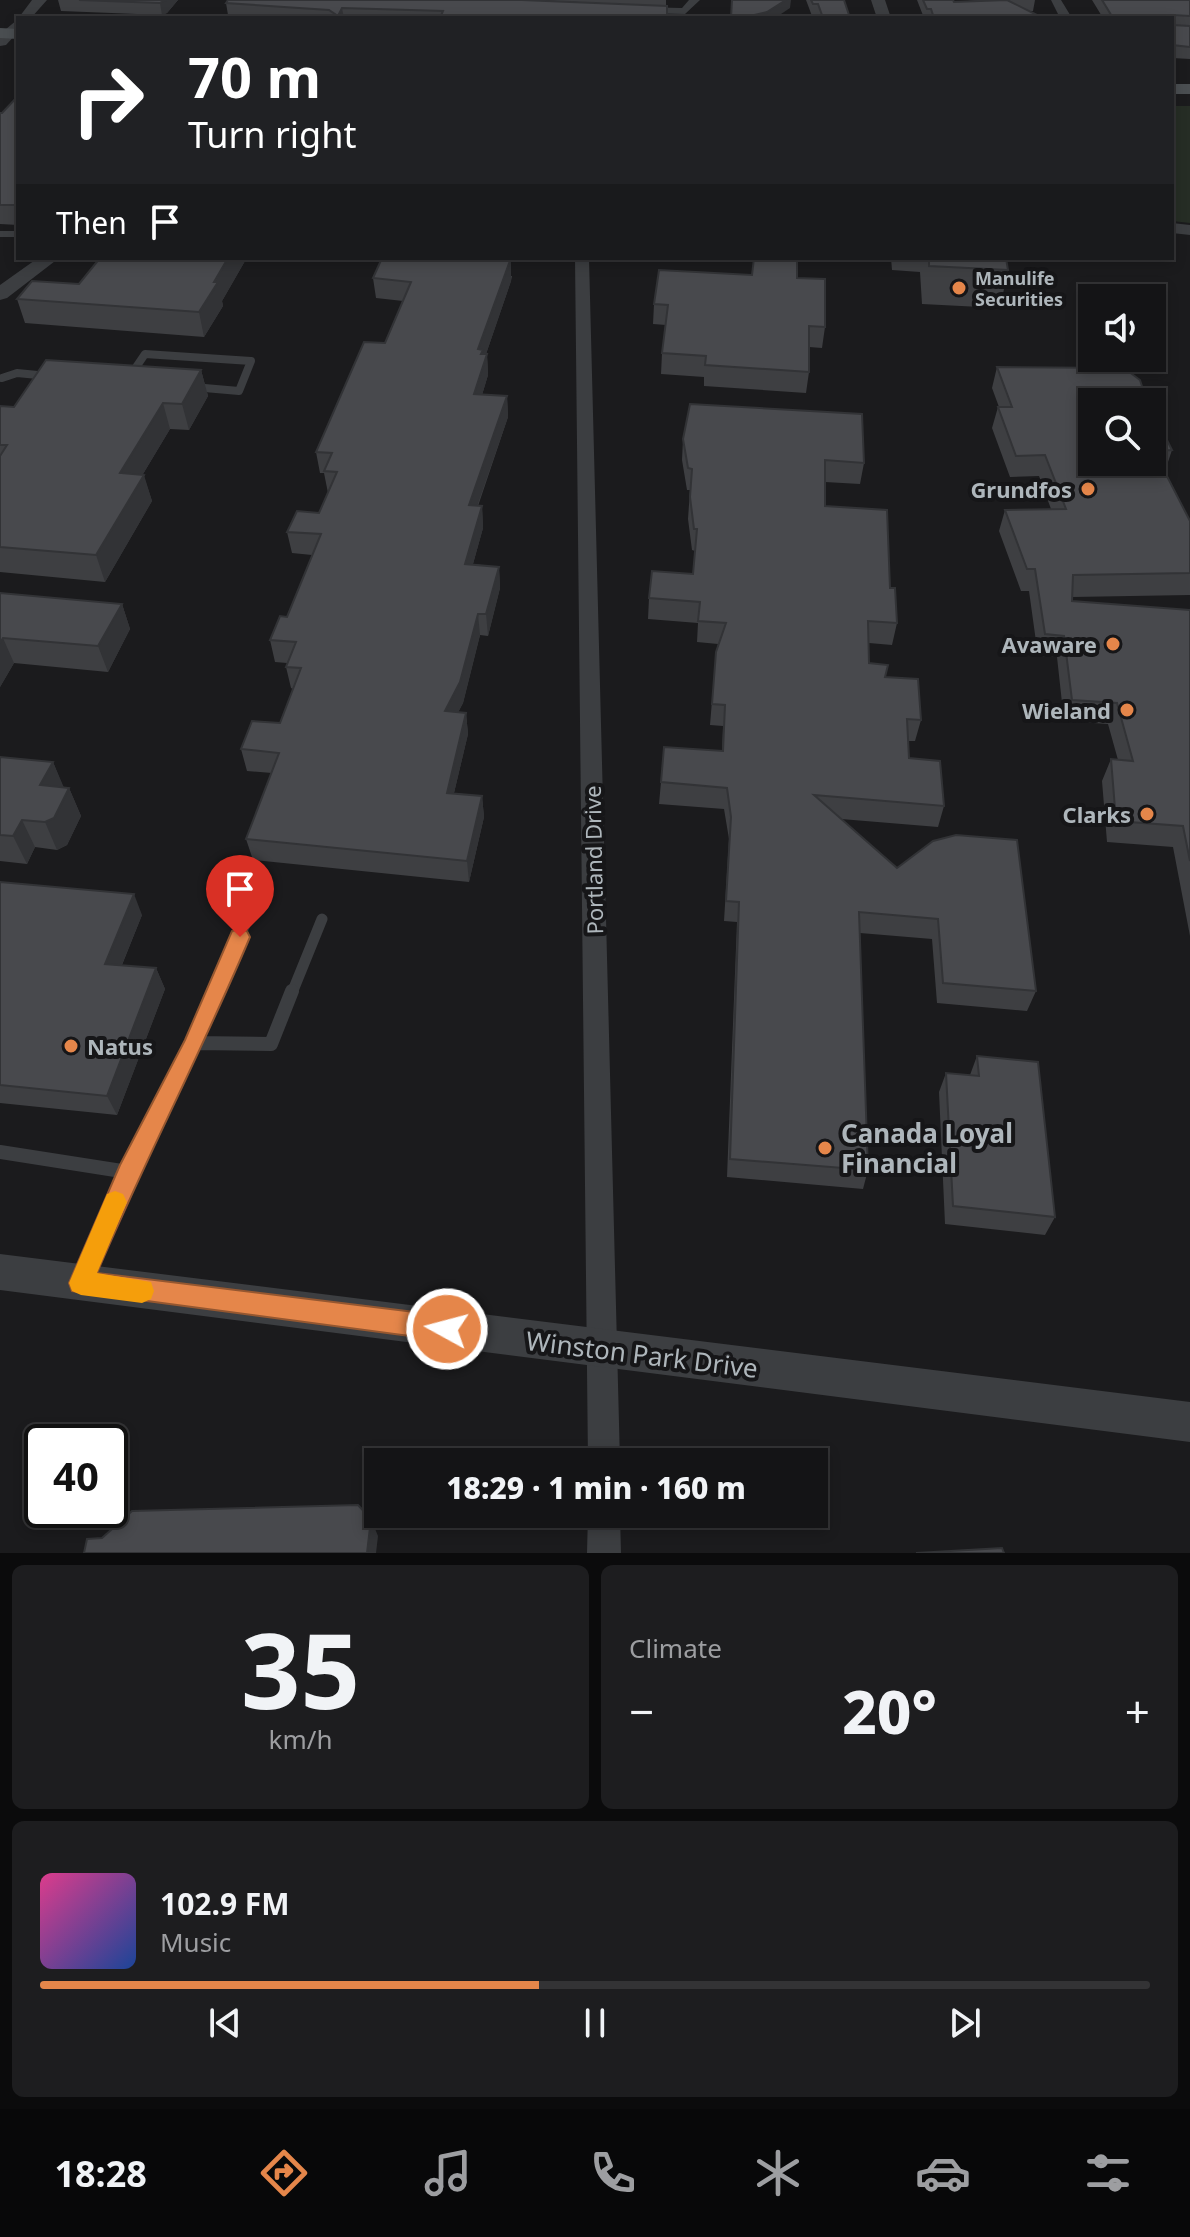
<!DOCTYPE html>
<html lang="en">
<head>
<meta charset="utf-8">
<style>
  :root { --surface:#141416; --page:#1d1d1f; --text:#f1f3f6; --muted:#9d9ea1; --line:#333335; --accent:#e5864a }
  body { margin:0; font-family:"Noto Sans",sans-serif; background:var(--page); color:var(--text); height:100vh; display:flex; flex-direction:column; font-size:30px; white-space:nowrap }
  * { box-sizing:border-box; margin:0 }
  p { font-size:26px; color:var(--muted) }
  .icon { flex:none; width:44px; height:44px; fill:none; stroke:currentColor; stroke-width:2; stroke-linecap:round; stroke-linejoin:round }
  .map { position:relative; height:1553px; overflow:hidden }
  .sheet { display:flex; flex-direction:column; gap:12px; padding:12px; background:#0b0b0c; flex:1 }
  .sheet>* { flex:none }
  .banner { position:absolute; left:16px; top:16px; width:1158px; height:244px; border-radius:0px; box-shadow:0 4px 12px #0003,0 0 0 2px var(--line); background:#202124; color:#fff; overflow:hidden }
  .tools { position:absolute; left:1078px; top:284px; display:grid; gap:16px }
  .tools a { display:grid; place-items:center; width:88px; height:88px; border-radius:0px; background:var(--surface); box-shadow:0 4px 12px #0003,0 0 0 2px var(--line); font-size:40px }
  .speed { position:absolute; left:24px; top:1424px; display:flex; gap:16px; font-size:40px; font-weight:700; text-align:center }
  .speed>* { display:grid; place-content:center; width:104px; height:104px; border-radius:50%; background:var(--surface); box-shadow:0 4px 12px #0003,0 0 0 2px var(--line); line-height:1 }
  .speed .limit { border:4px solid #111; border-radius:12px; background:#fff; color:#111 }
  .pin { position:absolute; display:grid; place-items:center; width:68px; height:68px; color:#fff; margin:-82px -34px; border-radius:50% 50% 50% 0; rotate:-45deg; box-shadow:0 0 8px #0007 }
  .pin .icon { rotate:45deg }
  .me { position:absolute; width:88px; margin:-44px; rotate:277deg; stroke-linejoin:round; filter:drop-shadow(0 0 6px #0008) }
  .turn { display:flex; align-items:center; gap:28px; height:168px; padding:0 40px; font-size:36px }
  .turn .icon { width:104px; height:104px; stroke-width:2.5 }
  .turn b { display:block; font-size:56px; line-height:68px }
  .then { display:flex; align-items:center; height:76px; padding:0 40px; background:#0003; gap:16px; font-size:30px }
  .big { font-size:60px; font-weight:800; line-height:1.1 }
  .sheet .tile { flex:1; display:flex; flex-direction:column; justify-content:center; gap:12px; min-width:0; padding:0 28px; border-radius:12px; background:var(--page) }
  .sheet .dial { align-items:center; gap:0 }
  .dial b { font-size:104px; line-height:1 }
  .song { display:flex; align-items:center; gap:24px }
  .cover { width:96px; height:96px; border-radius:12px; background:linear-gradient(135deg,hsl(330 70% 55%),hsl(220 70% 35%)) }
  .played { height:8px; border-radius:4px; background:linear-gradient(90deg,var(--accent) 45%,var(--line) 45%) }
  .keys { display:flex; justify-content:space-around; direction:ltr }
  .heat { display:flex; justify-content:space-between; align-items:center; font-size:44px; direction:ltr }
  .sheet .tiles { flex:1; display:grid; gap:12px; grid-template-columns:1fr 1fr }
  .tile:last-child { grid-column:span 2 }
  .trip { position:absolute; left:364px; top:1448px; width:464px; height:80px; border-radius:0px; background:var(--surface); box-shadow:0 4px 12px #0003,0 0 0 2px var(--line); font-weight:800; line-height:80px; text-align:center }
  .menu { display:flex; height:128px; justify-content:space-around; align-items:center; background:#080809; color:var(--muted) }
  .menu .icon { width:56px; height:56px }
  .menu .selected { color:var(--accent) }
  .menu b { font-size:36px; color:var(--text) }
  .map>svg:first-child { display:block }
</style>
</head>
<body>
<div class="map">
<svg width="1190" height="1553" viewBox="0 0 1190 1553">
  <rect width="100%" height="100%" fill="#1b1b1d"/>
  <!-- green -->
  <path fill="#262d25" d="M1172,106H1190V223L1172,221Z"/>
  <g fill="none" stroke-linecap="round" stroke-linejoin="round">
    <!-- service-far3 -->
    <path stroke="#3c3e41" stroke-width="6" d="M0,234H18"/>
    <!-- service-far2 -->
    <path stroke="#3c3e41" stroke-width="8" d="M130,376L145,354L251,361L239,391L193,387
      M2,378L17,373L48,376"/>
    <!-- service-far1 -->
    <path stroke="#3c3e41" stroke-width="11" d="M215,993L251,911
      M292,993L322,919"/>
    <!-- service -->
    <path stroke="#3c3e41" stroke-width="14" d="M194,1043L271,1044L292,991
      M0,1152L128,1172L82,1279
      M128,1172L194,1043L216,991"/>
    <!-- minor -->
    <path fill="#3c3e41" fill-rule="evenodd" d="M689,0H700L685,14L638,13L632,10L638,7L682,8Z
      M1051,0H1061L1072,18H1060Z
      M575,258H589L620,1462H588Z
      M588,1514H620L621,1553H587Z"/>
    <!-- tertiary -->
    <path fill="#3c3e41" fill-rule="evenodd" d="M32,0H47L31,18H18V32L6,45L0,46V34L17,20Z
      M871,0H885L891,18H877Z
      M1172,223L1190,225V235L1172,233Z
      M38,258H59L7,298L0,300V285Z
      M0,1254L1190,1402V1442L0,1290Z"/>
    <!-- secondary -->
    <path fill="#4a4e51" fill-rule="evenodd" d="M0,28L18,29V39L0,38Z
      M1172,84H1190V94H1172Z"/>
  </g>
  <!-- wall -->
  <path fill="#3e3f42" d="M58,0H178L167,13L162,15L61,11Z
    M535,0H666V6Z
    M806,0H844L850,18H818L817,16H812Z
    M917,0H953L954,2L980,0H1035L1033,11H1029L1043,18H924Z
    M1092,0H1190V59L1172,58V18H1103Z
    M226,3L667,18H275L228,15Z
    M18,96V225L0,224V113H2Z
    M891,258H1006L1008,270L1000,308L922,304L920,272L892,270Z
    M245,261L222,301L223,306L204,337L25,323L17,299L79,284Z
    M512,276L511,281L486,354H487L488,375L482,395L507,396L508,417L478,506H482L483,528L473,564L499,567L500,588L488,636L480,635L463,703L458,712L466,713L468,734L454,793L482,796L484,817L469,882L253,860L246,839L272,773L247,771L241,749L280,723L293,689L291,688L286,667L287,663L275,662L270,640L287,617L312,555L292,553L287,532L319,513L328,493L324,473H320L316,452L385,343L403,301L376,298L373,278Z
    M797,278L825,327L822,348L809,347V372L806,393L704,386V377L661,374L662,353L666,325L653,324L654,304Z
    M997,367L1154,420L1172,450L1165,471L1190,521V595L1072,597V601L1190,610V936L1173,847L1107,842L1102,781L1111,759L1118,760L1108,724L1064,721L1057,657L1038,656L1029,591H1021L999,531L1005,510L1051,509L1039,476L1010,477L992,428L998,407H999L992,388Z
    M201,370L208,396L189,430L170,429L143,474L152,501L105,582L0,572V406L14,407Z
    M683,439L864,463L860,484L825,482V506L890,588L897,623L892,645L869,643V663L885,677L921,720L915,741H908L909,758L944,806L938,827L841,819L1036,991L1027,1011L937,1003L932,939L860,933L868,1170L863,1189L727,1177L737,922L724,921L729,839L724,809L659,804L661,782L722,751L723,726L710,725L716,652L718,644L697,642L698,623L648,619L649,598L693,574L695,551L692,550L688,519L690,490H687L682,460Z
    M0,593L122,604L130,629L108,672L14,663L0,687Z
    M0,757L53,762L63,787L69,788L81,816L67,845L57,850L35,847L27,864L0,861Z
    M0,882L142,915L122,965L156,968L165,989L117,1115L0,1103Z
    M977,1056L1055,1217L1045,1235L945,1224L939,1092L946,1073L970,1075Z"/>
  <!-- shaded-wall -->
  <path fill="#323336" d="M166,0H178L167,13L162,15L160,3Z
    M786,0H791L790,8L775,18H741Z
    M342,8L344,18H338V16Z
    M228,258H244L245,261L222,301L223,306L204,337L199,312Z
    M511,258V281L484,360L487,354L488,375L476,415L474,394L478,349Z
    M201,370L208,396L189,430L182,404Z
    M507,396L508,417L470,527L469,505Z
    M163,403L170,429L128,499L120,473Z
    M144,475L152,501L105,582L96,555Z
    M482,506L483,528L467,585L465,564Z
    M499,567L500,588L488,636L486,614Z
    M122,604L130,629L108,672L98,646Z
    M478,614L480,635L463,703L448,733L445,711Z
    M3,638L14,663L0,687V643Z
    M466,713L468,734L449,814L447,793Z
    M53,762L65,790L40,785Z
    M69,788L81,816L67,845L57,850L45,822Z
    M482,796L484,817L469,882L467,861Z
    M22,820L35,847L27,864L13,836Z
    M134,894L142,915L114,984L105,964Z
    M156,968L165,989L117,1115L107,1096Z
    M371,1519L378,1536L376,1553H367Z"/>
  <!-- building -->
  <path fill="#48494d" stroke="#323336" stroke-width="2" d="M79,0H166L160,3Z
    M228,0H522L667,6V18H440L443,11L342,8L338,16L329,10L226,3Z
    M732,0H786L767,12L741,18H731Z
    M811,0H844L850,18H828L827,15H822L818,4H813Z
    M923,0H953L954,2L1007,0L1043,18H934L931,9H927Z
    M1102,0H1190V16L1173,15V25L1190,26V47L1172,45V18H1113Z
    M18,96V205H0V113H2Z
    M100,258H228L214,282H218L199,312L17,299L32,281L79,284Z
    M382,258H511L478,349L483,350L481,354H487L474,394L507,396L469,505L482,506L465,564L499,567L486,614H478L460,682L445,711L466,713L447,793L482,796L467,861L246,839L279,753L241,749L252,721L280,723L301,668L286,667L296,642L270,640L280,616L287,617L321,534L287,532L297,511L319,513L337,472L324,471L332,453L316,452L364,342L385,343L411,282L373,278Z
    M754,258H797V278L825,279V327L809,326V372L705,365L706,356L662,353L668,305L654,304L659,270L752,275Z
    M929,258H1006L1008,270L929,266Z
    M46,360L201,370L182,404L163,403L120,473L144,475L96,555L0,547V456L7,445H0V406L14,407Z
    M997,367L1124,368L1140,380L1147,402H1092V462H1152V415L1154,420H1157L1172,450L1154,451L1190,521V573L1073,575L1072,601L1190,610V861L1183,826L1116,821L1111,759L1133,761L1117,703L1072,700L1064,636L1045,634L1035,569H1027L1005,510L1066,509L1045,455L1016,456L998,407H1012Z
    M690,404L862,414L864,463L825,460V506L887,510L890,588H895L897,623L868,621L869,663L888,665L885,677L918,679L921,720L907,719L909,758L940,761L944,806L814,795L897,868L933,841L956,835L1017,840L1036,991L943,983L938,919L859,912L868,1170L730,1159L739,902L726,901L731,817L727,788L661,782L664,747L723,751L725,705L712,704L716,652L726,623L698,621L700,602L649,598L652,571L693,574L697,529H694L690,497L692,469L688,468L683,439Z
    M0,593L122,604L98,646L3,638L0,643Z
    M0,757L53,762L40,785L69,788L54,818L45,822L22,820L13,836L0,835Z
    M0,882L134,894L105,964L156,968L107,1096L0,1085Z
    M977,1056L1038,1062L1055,1217L953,1206L946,1073L979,1076Z
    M358,1505L371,1519L367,1553H84L87,1539L102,1538L132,1511Z
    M1002,1548L1004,1553H916Z"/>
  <!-- route -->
  <path fill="#e5864a" stroke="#955730" stroke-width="2" d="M240,929L247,931L250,937C202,1051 145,1160 97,1273L447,1316L456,1320L460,1329L456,1338L447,1341L72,1291L69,1283L120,1165L185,1040L232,931Z"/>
  <!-- slow -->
  <path fill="#f59e0b" d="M115,1191L123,1194L127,1202L97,1273L151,1282L154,1291L151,1299L142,1303L81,1295L72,1291L69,1283L107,1194Z"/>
  <!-- markers -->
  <g fill="#e5864a" stroke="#161618" stroke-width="3">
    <circle cx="959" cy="288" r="8"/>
    <circle cx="1088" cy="489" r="8"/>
    <circle cx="1113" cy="644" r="8"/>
    <circle cx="1127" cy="710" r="8"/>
    <circle cx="1147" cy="814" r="8"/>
    <circle cx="71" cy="1046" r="8"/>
    <circle cx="825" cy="1148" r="8"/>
  </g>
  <g text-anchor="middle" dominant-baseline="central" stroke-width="8" stroke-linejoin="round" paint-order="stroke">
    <!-- far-poi labels -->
    <g font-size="18" font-weight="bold" fill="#aeb6bb" stroke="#161618" text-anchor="start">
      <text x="975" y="278">Manulife<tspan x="975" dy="21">Securities</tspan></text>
    </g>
    <!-- poi labels -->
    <g font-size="22" font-weight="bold" fill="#aeb6bb" stroke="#161618" text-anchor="end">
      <text x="1072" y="489">Grundfos</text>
      <text x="1097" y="644">Avaware</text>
      <text x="1111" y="710">Wieland</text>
      <text x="1131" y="814">Clarks</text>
      <text x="87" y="1046" text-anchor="start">Natus</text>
    </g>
    <!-- street labels -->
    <g font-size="22" fill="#aeb6bb" stroke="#161618">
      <text transform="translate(593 860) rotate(-91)">Portland Drive</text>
    </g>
    <!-- near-poi labels -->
    <g font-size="26" font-weight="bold" fill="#aeb6bb" stroke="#161618" text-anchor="start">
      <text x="841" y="1133">Canada Loyal<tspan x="841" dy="30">Financial</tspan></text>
    </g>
    <!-- near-street labels -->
    <g font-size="26" fill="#aeb6bb" stroke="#161618">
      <text transform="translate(642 1354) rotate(7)">Winston Park Drive</text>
    </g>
  </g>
</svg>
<div class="tools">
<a><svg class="icon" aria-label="sound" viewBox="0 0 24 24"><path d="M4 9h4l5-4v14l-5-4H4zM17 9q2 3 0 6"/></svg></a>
<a><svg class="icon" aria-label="search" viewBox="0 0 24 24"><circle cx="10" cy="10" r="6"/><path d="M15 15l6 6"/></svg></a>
</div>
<div class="speed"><div class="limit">40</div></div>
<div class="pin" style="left:240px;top:937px;background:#d93025"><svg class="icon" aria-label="arrive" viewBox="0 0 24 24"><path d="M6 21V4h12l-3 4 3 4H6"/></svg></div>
<svg class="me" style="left:447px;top:1329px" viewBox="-20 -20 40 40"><circle r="17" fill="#e5864a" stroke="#fff" stroke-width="3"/><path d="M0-11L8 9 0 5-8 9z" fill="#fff"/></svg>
<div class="trip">18:29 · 1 min · 160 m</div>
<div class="banner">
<div class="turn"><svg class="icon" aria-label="right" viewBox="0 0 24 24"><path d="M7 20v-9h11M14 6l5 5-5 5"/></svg><div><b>70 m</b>Turn right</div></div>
<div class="then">Then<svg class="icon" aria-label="arrive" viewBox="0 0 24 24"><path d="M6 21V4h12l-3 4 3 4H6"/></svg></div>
</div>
</div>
<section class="sheet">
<div class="tiles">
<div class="tile dial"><b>35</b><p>km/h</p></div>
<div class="tile"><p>Climate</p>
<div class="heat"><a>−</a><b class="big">20°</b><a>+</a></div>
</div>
<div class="tile">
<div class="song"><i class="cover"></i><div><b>102.9 FM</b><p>Music</p></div></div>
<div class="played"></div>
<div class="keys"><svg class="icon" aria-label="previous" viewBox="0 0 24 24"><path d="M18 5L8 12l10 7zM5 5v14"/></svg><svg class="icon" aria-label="pause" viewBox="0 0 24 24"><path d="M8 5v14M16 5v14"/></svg><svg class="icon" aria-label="next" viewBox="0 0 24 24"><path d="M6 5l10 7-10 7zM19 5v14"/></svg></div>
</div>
</div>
</section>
<nav class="menu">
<b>18:28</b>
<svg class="icon selected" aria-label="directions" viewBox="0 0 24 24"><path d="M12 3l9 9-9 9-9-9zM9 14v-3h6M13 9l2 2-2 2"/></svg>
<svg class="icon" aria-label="music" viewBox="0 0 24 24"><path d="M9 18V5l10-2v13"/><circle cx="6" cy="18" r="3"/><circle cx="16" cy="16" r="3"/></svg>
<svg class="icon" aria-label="phone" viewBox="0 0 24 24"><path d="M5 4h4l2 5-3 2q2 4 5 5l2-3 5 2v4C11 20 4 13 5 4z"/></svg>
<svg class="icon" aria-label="climate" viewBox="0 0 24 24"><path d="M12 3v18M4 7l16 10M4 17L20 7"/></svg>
<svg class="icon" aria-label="car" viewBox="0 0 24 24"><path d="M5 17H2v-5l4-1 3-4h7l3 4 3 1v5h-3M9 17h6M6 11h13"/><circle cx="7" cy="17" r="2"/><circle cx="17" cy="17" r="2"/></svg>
<svg class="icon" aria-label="filters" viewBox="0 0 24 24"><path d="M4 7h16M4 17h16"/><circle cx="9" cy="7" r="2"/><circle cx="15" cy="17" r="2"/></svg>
</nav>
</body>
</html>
